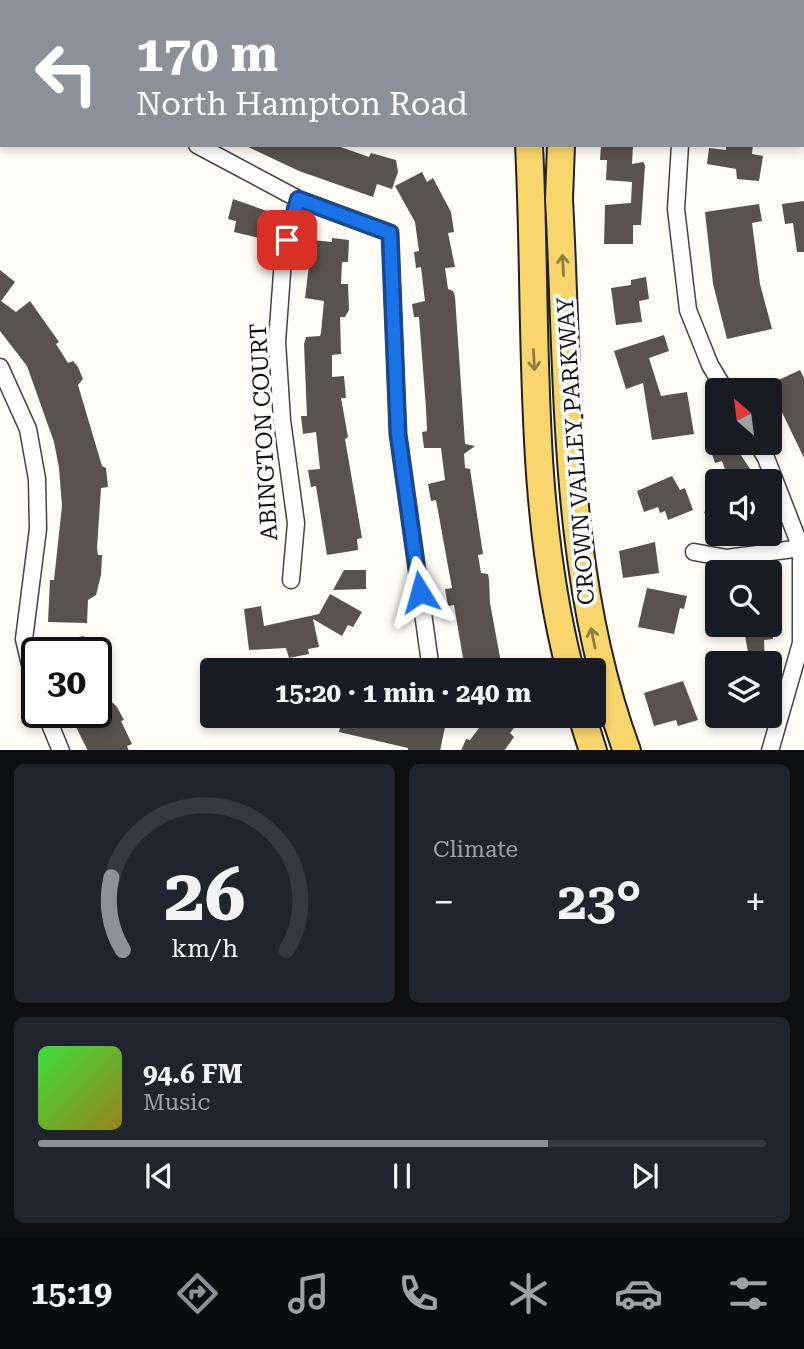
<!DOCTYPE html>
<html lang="en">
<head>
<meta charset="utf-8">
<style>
  :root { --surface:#171b24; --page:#20242c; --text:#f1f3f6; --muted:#9ea1a6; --line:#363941; --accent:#8c9099 }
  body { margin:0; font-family:"Roboto Serif",serif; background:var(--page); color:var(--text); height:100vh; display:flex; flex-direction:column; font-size:26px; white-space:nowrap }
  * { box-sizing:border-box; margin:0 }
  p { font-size:23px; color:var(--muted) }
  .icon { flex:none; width:38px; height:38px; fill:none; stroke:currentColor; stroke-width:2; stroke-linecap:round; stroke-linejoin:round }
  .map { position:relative; height:750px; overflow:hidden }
  .panel { display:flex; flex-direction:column; gap:14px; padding:14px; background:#0d0f14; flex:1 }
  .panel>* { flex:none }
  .banner { position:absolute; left:0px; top:0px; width:805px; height:147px; box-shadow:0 4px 10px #0003; background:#8c9099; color:#fff; overflow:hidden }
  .needle { width:46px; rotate:332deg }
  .tools { position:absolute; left:705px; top:378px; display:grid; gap:14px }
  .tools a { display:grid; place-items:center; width:77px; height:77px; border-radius:7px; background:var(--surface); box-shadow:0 4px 10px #0003; font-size:35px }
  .speed { position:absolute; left:21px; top:637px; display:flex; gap:14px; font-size:35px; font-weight:700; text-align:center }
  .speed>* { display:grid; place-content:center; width:91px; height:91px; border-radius:50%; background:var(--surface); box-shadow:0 4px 10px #0003; line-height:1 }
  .speed .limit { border:4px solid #111; border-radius:10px; background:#fff; color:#111 }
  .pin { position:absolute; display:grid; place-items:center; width:60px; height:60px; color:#fff; margin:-30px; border-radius:14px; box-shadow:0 4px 10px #0006 }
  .me { position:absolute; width:77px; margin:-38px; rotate:352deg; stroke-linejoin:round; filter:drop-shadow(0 0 5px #0008) }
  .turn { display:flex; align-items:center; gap:24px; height:147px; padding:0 21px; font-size:32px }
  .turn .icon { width:91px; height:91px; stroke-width:2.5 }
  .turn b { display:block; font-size:49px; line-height:60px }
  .big { font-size:52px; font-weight:700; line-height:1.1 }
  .panel .widget { flex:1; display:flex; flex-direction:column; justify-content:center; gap:10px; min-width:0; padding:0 24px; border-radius:10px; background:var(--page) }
  .panel .dial { align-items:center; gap:0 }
  .dial svg { height:182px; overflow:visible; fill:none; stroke:var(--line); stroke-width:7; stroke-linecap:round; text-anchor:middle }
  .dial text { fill:var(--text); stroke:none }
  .song { display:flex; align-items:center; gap:21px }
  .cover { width:84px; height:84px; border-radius:10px; background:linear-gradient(135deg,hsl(120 70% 55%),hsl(50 70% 35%)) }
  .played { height:7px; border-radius:4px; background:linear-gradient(90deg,var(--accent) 70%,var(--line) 70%) }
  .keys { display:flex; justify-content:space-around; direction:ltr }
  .heat { display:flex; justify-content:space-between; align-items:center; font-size:38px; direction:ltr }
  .panel .tiles { flex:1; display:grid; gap:14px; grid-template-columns:1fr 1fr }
  .widget:last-child { grid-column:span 2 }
  .trip { position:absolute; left:200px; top:658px; width:406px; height:70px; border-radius:7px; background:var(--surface); box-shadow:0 4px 10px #0003; font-weight:700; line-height:70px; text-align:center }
  .dock { display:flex; height:112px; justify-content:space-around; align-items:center; background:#090b0e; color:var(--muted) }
  .dock .icon { width:49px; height:49px }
  .dock .current { color:var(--accent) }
  .dock b { font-size:32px; color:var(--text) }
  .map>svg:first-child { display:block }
</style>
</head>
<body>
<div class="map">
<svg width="804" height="751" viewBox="0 0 804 751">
  <rect width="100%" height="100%" fill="#fffdf5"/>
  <!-- building -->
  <path fill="#5a524d" d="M244,145H335L369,157L371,153L396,160L398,172L392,189L377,184L373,197L299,171Z
    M601,145H633L632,164L643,162L645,165L641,225H633V244H604L605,205L631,203L632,182L606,180L607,160H600Z
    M726,145H753L752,154L763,156L759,181L737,179L736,169L707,164L709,148L726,150Z
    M422,172L427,182L433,178L451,212L454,232L448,233L455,267L445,268L448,289L453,291L455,297L465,444L475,446L464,454L465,468L470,469L483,554L478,555L481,573L488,574L489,580L490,603L502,668L491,670H465L454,605L448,606L445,589L452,588L436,500L431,501L428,484L445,480L441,448H424L422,432L427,431L426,408L419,317H414L412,304L425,301L421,267L416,268L414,252L419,251L415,222L395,186Z
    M233,199L267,211L259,238L234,232L236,221L228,219Z
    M804,201V252H797L793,223L785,224L782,204Z
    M759,204L762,221L752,223L760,284L772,329L727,339L713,284L705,212Z
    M332,238L349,240L348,262H342L341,284H348L349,310L345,317H340L341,354L332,355V377L344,376L346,398H341L348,437L345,439L362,538L357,539L358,550L327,555L316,486L311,487L308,470L320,469L316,432L303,434L301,416H307L304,344L306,337L320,336L321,333L324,301L305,298L312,240L332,242Z
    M0,270L15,282L1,301L16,312L30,301L59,342L56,344L68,363L73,361L78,367L83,379L78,385L102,466L106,468L108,487L101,488L97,548L98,555H102L101,575L96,595L88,600L87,623L48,622L50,580H54L62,506L59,468L54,442L27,366L0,331Z
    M646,277L649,299L639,301L642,322L616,325L611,288L631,285V280Z
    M664,335L669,351L649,358L661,396L687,392L694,434L652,440L643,383L626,389L614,351Z
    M800,370L804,378V458L777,402L770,406V384Z
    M726,443H733L758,481H729L722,461L715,463L710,448Z
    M672,476L680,490L685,488L693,510L668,520L665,511L660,513L658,507L644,512L637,491Z
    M718,489V520L704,513Z
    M655,542L659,573L623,578L619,551Z
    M344,570H366V589L333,590Z
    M647,588L687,596L684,609L680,608L674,634L638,627Z
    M330,594L362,612L353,627L348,625L342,636L313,619L319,647L308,649L309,654L289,658L286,648L249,650L244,609L261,606L264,626L319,614Z
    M743,625H771L773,639L764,640L765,663H750Z
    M84,636L82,653H38L36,645Z
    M96,679L107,703L111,701L117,707L124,720L121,721L132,744L127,746L129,751H88L71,717L80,712H96Z
    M683,681L698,720L678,726L676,720L654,726L644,693Z
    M342,716H415L446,722L440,751H408V748L339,732Z
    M488,716H505L517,724L510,733L514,737L504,751H461L466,739L470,740Z"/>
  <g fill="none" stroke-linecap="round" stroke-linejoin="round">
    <defs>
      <path id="street" d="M110,2L111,0
        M287,2V0
        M433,2V0
        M730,2L731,0
        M197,145L298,199L390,233L398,434L431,670
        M680,145L676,209L688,310L710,365L725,390
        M0,367L28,429L37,479L38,529L24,639L37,694
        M757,443L766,458L801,548V643L770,751
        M694,552L727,558L801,548
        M291,580L296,523L282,420L277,342L283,259L298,199
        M45,712L61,751"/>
      <path id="primary" d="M551,2V0
        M529,145C538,321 526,498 570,670
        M561,145L559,199C569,383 562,575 627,751
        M582,716L593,751"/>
    </defs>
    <!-- street casing -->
    <use href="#street" stroke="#444" stroke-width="19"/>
    <!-- primary casing -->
    <use href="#primary" stroke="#222" stroke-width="30"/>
    <!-- street -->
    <use href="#street" stroke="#fff" stroke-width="16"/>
    <!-- primary -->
    <use href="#primary" stroke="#f9d66b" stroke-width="26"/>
  </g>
  <!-- one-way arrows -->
  <defs><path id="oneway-shaft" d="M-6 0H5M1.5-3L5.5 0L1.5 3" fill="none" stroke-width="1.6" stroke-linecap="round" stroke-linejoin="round" transform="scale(1.75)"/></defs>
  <g stroke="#917d42">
    <use href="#oneway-shaft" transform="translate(563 265) rotate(-93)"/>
    <use href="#oneway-shaft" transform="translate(534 360) rotate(87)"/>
    <use href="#oneway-shaft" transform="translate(593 638) rotate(-102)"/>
  </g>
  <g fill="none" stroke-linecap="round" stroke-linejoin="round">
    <defs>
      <path id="route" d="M287,240L298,199L390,233L398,434L420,592"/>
    </defs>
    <!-- route casing -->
    <use href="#route" stroke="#114b97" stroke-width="18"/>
    <!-- route -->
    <use href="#route" stroke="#1a73e8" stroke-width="12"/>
  </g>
  <g text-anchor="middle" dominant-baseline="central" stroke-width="7" stroke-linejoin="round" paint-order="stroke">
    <!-- street labels -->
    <g font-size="23" fill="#111" stroke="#fff">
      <text transform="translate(264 432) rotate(-93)">ABINGTON COURT</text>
      <text transform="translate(576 451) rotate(-94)">CROWN VALLEY PARKWAY</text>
    </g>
  </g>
</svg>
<div class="tools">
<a><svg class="needle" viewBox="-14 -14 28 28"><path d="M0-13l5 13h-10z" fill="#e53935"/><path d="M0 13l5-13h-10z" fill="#9ea1a6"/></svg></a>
<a><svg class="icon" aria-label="sound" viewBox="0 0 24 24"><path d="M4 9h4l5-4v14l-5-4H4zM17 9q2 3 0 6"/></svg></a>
<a><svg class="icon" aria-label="search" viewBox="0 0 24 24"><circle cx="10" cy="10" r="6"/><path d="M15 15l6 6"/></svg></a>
<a><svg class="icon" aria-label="layers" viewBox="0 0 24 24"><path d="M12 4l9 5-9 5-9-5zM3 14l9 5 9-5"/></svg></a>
</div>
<div class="speed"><div class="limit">30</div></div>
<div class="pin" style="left:287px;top:240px;background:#d93025"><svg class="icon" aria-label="arrive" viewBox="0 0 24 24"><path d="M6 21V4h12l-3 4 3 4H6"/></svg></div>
<svg class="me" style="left:420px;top:592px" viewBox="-20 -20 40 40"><path d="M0-17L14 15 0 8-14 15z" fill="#1a73e8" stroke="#fff" stroke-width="4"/></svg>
<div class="trip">15:20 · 1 min · 240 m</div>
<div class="banner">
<div class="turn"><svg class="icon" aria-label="left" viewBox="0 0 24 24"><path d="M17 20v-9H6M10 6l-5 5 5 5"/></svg><div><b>170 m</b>North Hampton Road</div></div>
</div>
</div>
<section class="panel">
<div class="tiles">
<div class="widget dial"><svg viewBox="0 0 100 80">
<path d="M14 69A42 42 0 1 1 86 69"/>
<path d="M14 69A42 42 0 0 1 9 37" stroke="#8c9099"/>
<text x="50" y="56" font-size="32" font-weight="700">26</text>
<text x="50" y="72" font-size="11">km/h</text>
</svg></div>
<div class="widget"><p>Climate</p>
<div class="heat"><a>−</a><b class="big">23°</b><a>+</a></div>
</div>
<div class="widget">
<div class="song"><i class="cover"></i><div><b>94.6 FM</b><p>Music</p></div></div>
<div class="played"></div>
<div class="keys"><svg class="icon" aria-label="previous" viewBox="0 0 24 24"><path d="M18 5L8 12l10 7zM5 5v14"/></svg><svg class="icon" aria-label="pause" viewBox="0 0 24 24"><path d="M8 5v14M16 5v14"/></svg><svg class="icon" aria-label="next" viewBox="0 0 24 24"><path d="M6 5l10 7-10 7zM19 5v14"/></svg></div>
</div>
</div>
</section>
<nav class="dock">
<b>15:19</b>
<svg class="icon current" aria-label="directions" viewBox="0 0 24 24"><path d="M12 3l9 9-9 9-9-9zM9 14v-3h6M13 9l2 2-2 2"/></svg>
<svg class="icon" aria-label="music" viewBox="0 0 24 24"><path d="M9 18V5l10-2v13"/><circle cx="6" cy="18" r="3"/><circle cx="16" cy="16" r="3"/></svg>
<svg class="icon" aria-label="phone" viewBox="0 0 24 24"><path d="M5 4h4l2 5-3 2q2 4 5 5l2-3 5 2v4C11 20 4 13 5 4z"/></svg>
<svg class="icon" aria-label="climate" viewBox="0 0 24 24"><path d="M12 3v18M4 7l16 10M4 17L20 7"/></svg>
<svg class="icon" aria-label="car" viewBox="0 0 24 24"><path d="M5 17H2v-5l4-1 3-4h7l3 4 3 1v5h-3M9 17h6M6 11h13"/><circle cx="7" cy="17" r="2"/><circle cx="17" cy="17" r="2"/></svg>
<svg class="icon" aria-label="filters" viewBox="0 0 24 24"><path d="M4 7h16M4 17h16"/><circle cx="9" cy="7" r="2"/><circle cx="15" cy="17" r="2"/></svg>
</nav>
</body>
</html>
